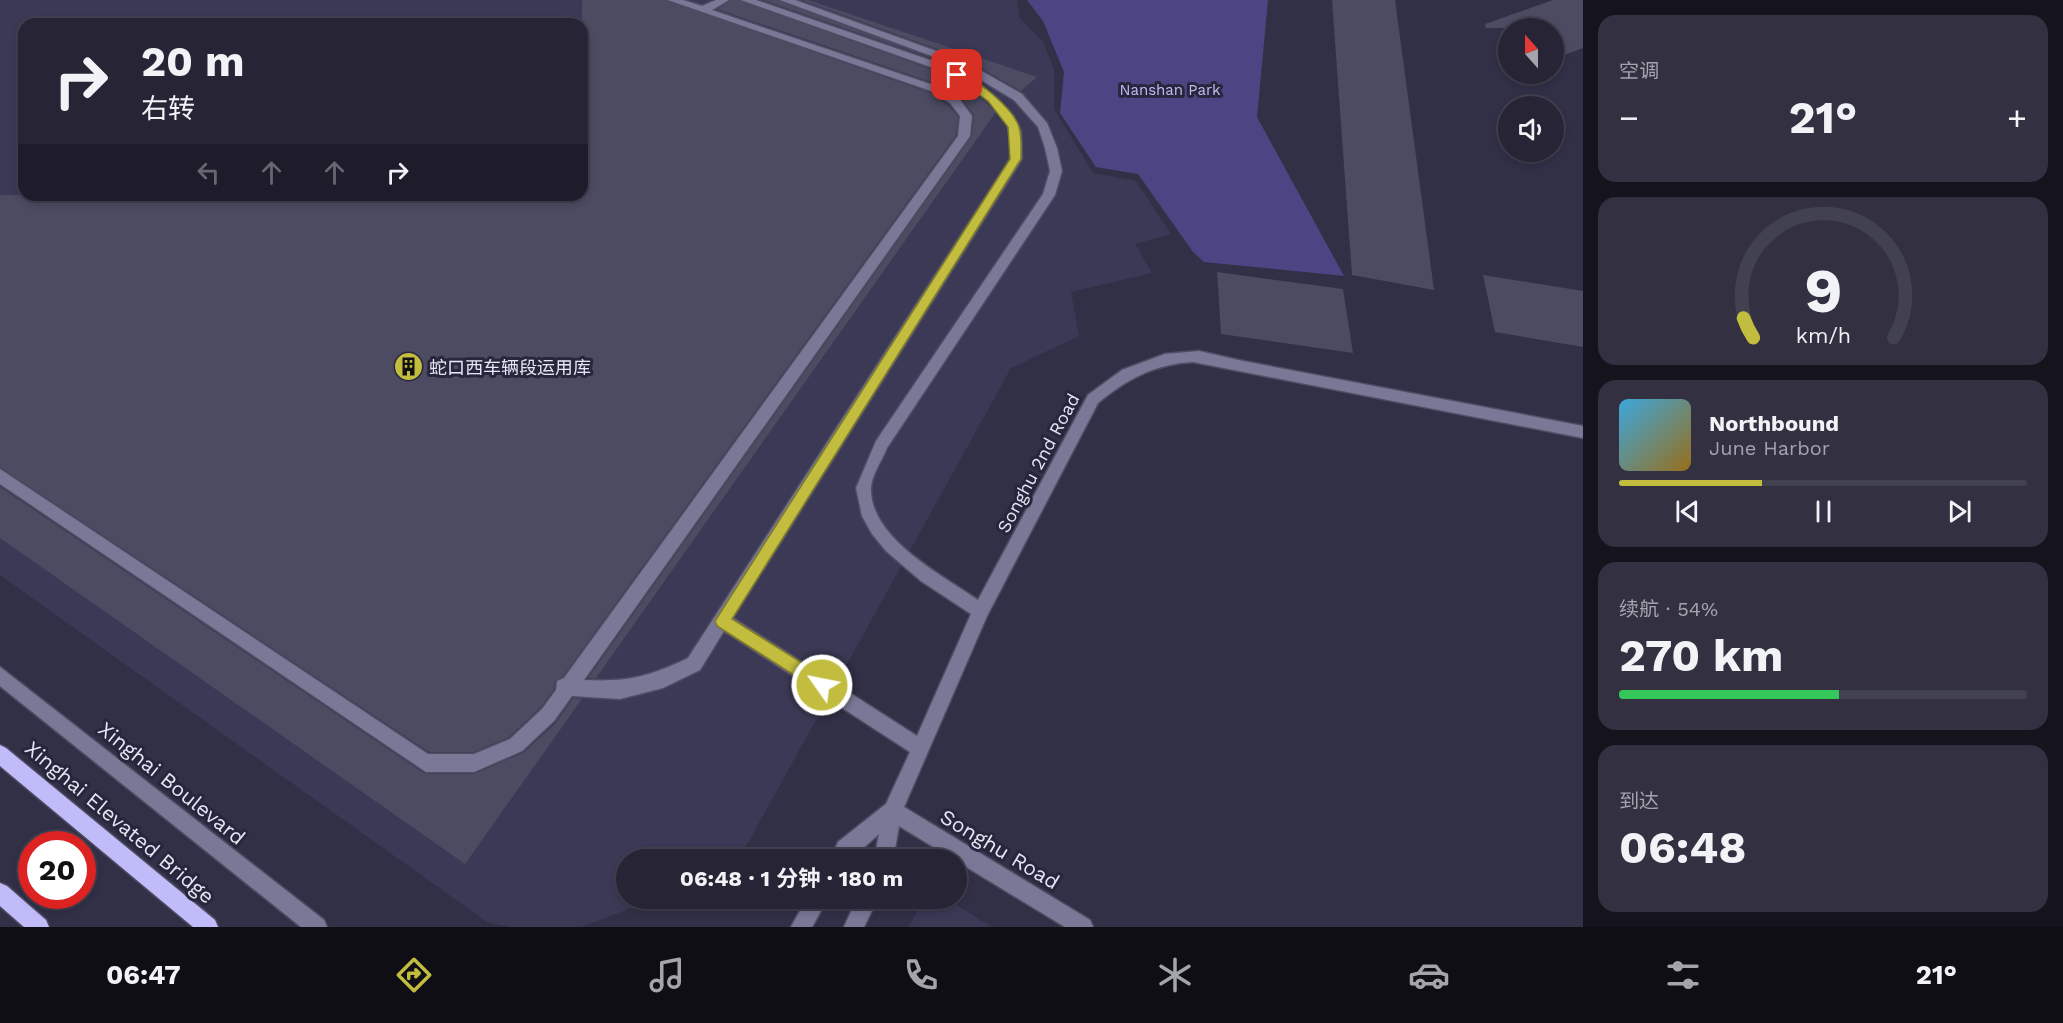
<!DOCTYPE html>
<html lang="zh">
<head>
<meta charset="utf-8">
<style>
  :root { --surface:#262435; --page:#323041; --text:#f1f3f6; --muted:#a4a4ad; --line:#424150; --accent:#c2bd3f }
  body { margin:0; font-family:"Work Sans","Noto Sans SC",sans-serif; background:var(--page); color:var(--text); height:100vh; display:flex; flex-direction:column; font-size:22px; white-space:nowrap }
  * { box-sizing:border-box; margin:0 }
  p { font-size:20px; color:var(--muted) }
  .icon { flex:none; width:33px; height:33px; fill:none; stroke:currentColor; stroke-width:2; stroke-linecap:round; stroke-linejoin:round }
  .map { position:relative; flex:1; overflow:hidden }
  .panel { display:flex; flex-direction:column; gap:15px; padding:15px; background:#15141d; width:480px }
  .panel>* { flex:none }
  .hud { position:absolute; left:18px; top:18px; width:570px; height:183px; border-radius:18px; box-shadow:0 3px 9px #0003,0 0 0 2px var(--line); background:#262435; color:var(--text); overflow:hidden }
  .needle { width:39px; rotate:339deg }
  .controls { position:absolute; left:1498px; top:18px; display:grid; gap:12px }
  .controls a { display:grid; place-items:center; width:66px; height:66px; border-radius:50%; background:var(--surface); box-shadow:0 3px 9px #0003,0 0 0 2px var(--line); font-size:30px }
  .speed { position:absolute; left:18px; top:831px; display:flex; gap:12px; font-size:30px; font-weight:700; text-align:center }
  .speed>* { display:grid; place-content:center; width:78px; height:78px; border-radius:50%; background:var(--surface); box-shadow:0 3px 9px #0003,0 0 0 2px var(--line); line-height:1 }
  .speed .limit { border:9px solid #d22; background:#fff; color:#111 }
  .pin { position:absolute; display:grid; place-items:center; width:51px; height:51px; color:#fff; margin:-26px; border-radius:12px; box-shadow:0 3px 9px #0006 }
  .me { position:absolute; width:66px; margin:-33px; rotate:303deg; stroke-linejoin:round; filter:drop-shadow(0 0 4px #0008) }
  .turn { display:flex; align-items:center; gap:21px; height:126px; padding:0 24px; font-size:27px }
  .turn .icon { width:78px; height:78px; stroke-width:2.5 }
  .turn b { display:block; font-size:42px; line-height:51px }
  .lanes { display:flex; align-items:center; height:57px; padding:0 24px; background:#0003; justify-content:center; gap:30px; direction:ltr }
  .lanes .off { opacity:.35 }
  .big { font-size:45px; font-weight:700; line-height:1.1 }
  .panel .card { flex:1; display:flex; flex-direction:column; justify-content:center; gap:9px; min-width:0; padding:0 21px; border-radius:18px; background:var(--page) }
  .panel .dial { align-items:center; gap:0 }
  .dial svg { height:156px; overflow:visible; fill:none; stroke:var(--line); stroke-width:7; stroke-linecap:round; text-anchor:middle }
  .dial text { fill:var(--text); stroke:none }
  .song { display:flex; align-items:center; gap:18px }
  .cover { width:72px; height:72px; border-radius:9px; background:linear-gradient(135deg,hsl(200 70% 55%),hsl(40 70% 35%)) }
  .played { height:6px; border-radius:3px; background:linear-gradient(90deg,var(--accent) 35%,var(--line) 35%) }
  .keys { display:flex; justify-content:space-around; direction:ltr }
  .heat { display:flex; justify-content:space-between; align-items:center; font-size:33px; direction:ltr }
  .charge { height:9px; border-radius:4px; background:linear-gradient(90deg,#34c759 54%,var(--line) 0) }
  .trip { position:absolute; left:616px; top:849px; width:351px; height:60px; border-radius:30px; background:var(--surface); box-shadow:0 3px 9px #0003,0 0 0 2px var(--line); font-weight:700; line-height:60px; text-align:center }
  .menu { display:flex; height:96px; justify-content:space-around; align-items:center; background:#0f0e15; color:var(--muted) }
  .menu .icon { width:42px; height:42px }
  .menu .current { color:var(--accent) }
  .menu b { font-size:27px; color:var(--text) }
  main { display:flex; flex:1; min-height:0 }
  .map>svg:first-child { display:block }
</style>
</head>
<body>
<main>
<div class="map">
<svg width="1583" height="927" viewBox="0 0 1583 927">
  <rect width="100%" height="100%" fill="#323047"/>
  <!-- built -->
  <path fill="#3b3955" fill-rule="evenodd" d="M0,0H1017L1019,17L1043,42L1054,69V109L1093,173L1136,181L1171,234L1135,244L1152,273L1071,292L1079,336L1011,368L739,859L627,860V898L654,899L582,927H509L487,922L0,575ZM24,24H582V195H24Z
    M924,898L947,899L992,927H909Z"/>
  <!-- green -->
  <path fill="#4d4583" d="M1027,0H1268L1257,117L1344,276L1204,262L1193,252L1138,174L1096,167L1060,113L1064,72L1043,21Z"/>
  <!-- building -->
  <path fill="#4c4b62" d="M582,0H666L930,93L948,105L958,117L956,135L563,676L555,681L554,689L540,708L509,737L474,752H429L0,467V195H582Z
    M731,0H739L938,72L979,97L996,112L596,678H588L972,136L974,115L959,95L940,85L717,9Z
    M763,0H778L928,57Z
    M802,0H808L1037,77L1021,91L965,59Z
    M1332,0H1395L1434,290L1352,275Z
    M1553,0H1583V48L1554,59V28H1486L1485,24Z
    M1217,272L1343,289L1353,353L1221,334Z
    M1483,275L1583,291V347L1495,332Z
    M0,487L425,774H474L523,753L556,723L573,698L582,699L465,864L0,538Z"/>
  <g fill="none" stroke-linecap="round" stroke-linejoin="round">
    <defs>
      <path id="minor" d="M668,0H683L702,6L716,0H729L712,10L939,87L958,97L972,116L970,136L584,680C628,682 648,677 688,658L1010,159C1010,150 1011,140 1009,131C1004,104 961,82 939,70L741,0H756L947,66L966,76L997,98L1013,115L1021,131L1022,159L733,618L917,736L971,614L921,581L886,551L872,534L862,516L856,488L876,441L1043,194L1050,171L1045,148L1038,127L1014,100L956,65L780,0H795L964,61L1022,94L1047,123L1057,148L1062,171L1055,195L887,448C882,461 870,477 871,491C872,539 943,576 978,600L1088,395L1122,370L1165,354L1199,351L1243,361L1583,426V438L1193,362C1155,364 1127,379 1098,403L987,616L904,807L1090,920L1093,927H1065L899,826L893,860H874L879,834L850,860H831L838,842L886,804L910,752L724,631L700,670L663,688L620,699L572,696L554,721L522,751L474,772H426L0,484V469L428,754H474L510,739L542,709L556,690L557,681L564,678L958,136L960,116L950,103L931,91Z
        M0,667L324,920L327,927H301L0,686Z
        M807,898H828L812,927H791Z
        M857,898H878L864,927H844Z"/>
      <path id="major" d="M0,745L6,748L215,920L218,927H193L0,766Z
        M0,883L7,886L46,920L49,927H24L0,906Z"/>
    </defs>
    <!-- minor casing -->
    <use href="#minor" stroke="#4f4d63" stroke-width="3"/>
    <!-- major casing -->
    <use href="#major" stroke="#4f4d63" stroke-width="3"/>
    <!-- minor -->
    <use href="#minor" fill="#7a7897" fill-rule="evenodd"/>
    <!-- major -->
    <use href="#major" fill="#c0bcfa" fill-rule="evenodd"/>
  </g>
  <!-- route -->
  <path fill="#c2bd3f" stroke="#7e7b29" stroke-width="1.5" d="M957,72C975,77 1013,108 1019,127C1022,136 1021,149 1021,159L732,619L828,679L830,685L828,690L822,693L717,626L715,621L1010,159L1008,127L988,101L952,75Z"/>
  <!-- icons -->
  <defs>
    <symbol id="building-disc" viewBox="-11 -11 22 22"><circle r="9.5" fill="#c2bd3f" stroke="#28263c"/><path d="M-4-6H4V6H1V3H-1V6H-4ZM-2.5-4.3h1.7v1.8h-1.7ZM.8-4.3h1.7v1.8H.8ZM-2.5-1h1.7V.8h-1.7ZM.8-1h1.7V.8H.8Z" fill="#111"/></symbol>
  </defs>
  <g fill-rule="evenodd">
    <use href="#building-disc" x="392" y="350" width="33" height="33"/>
  </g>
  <g text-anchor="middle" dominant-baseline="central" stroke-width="6" stroke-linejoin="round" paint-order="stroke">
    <!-- far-park labels -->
    <g font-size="15" fill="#c0bdf5" stroke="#28263c">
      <text x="1170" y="90">Nanshan Park</text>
    </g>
    <!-- poi labels -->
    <g font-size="18" fill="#e6e5f4" stroke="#28263c" text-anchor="start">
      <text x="429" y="367">蛇口西车辆段运用库</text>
    </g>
    <!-- street labels -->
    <g font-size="18" fill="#e6e5f4" stroke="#28263c">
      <text transform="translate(1038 463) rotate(-62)">Songhu 2nd Road</text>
    </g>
    <!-- near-street labels -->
    <g font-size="21" fill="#e6e5f4" stroke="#28263c">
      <text transform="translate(172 783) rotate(39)">Xinghai Boulevard</text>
      <text transform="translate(120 822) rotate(40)">Xinghai Elevated Bridge</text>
      <text transform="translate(1000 849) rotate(31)">Songhu Road</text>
    </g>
  </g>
</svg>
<div class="controls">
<a><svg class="needle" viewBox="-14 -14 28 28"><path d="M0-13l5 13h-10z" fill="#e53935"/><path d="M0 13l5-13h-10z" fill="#a4a4ad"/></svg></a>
<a><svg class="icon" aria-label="sound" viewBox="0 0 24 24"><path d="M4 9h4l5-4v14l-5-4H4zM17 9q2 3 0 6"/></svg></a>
</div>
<div class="speed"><div class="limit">20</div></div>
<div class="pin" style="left:957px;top:75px;background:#d93025"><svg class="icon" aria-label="arrive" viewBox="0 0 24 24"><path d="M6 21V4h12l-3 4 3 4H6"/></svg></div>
<svg class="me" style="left:822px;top:685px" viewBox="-20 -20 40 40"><circle r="17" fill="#c2bd3f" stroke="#fff" stroke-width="3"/><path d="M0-11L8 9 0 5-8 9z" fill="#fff"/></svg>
<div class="trip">06:48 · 1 分钟 · 180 m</div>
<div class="hud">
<div class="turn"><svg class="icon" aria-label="right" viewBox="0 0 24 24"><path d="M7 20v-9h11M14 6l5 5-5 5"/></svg><div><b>20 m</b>右转</div></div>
<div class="lanes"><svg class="icon off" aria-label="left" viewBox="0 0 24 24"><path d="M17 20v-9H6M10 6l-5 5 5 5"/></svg><svg class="icon off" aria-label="ahead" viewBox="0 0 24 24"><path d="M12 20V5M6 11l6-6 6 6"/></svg><svg class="icon off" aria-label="ahead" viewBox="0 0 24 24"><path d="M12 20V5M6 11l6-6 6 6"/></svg><svg class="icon" aria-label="right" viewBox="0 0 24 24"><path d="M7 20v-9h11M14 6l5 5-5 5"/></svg></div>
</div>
</div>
<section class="panel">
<div class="card"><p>空调</p>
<div class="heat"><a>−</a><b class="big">21°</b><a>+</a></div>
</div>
<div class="card dial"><svg viewBox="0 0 100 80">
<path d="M14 69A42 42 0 1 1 86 69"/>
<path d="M14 69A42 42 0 0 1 9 59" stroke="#c2bd3f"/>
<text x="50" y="56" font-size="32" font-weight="700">9</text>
<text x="50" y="72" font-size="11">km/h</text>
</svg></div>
<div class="card">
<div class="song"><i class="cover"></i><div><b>Northbound</b><p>June Harbor</p></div></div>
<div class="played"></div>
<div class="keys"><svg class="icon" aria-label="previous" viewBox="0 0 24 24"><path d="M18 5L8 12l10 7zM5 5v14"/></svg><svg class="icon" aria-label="pause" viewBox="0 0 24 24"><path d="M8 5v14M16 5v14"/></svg><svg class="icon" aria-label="next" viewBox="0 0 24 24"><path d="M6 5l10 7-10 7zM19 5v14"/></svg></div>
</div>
<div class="card"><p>续航 · 54%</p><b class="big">270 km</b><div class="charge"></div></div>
<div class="card"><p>到达</p><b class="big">06:48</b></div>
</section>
</main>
<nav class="menu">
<b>06:47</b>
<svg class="icon current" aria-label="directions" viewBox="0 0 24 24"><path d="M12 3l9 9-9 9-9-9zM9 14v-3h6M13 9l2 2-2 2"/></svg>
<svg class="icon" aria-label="music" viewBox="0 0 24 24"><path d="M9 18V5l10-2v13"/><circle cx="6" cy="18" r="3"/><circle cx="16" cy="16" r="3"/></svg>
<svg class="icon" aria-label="phone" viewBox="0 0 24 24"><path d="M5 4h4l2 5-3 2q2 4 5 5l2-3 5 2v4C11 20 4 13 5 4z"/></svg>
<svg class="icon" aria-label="climate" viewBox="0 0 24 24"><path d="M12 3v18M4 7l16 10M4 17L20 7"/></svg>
<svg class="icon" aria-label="car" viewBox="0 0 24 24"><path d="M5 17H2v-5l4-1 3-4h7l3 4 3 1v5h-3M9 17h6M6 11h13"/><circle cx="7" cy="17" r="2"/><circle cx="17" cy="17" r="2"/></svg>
<svg class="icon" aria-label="filters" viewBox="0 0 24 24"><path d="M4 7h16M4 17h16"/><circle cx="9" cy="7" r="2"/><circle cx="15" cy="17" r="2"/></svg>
<b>21°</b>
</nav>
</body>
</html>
